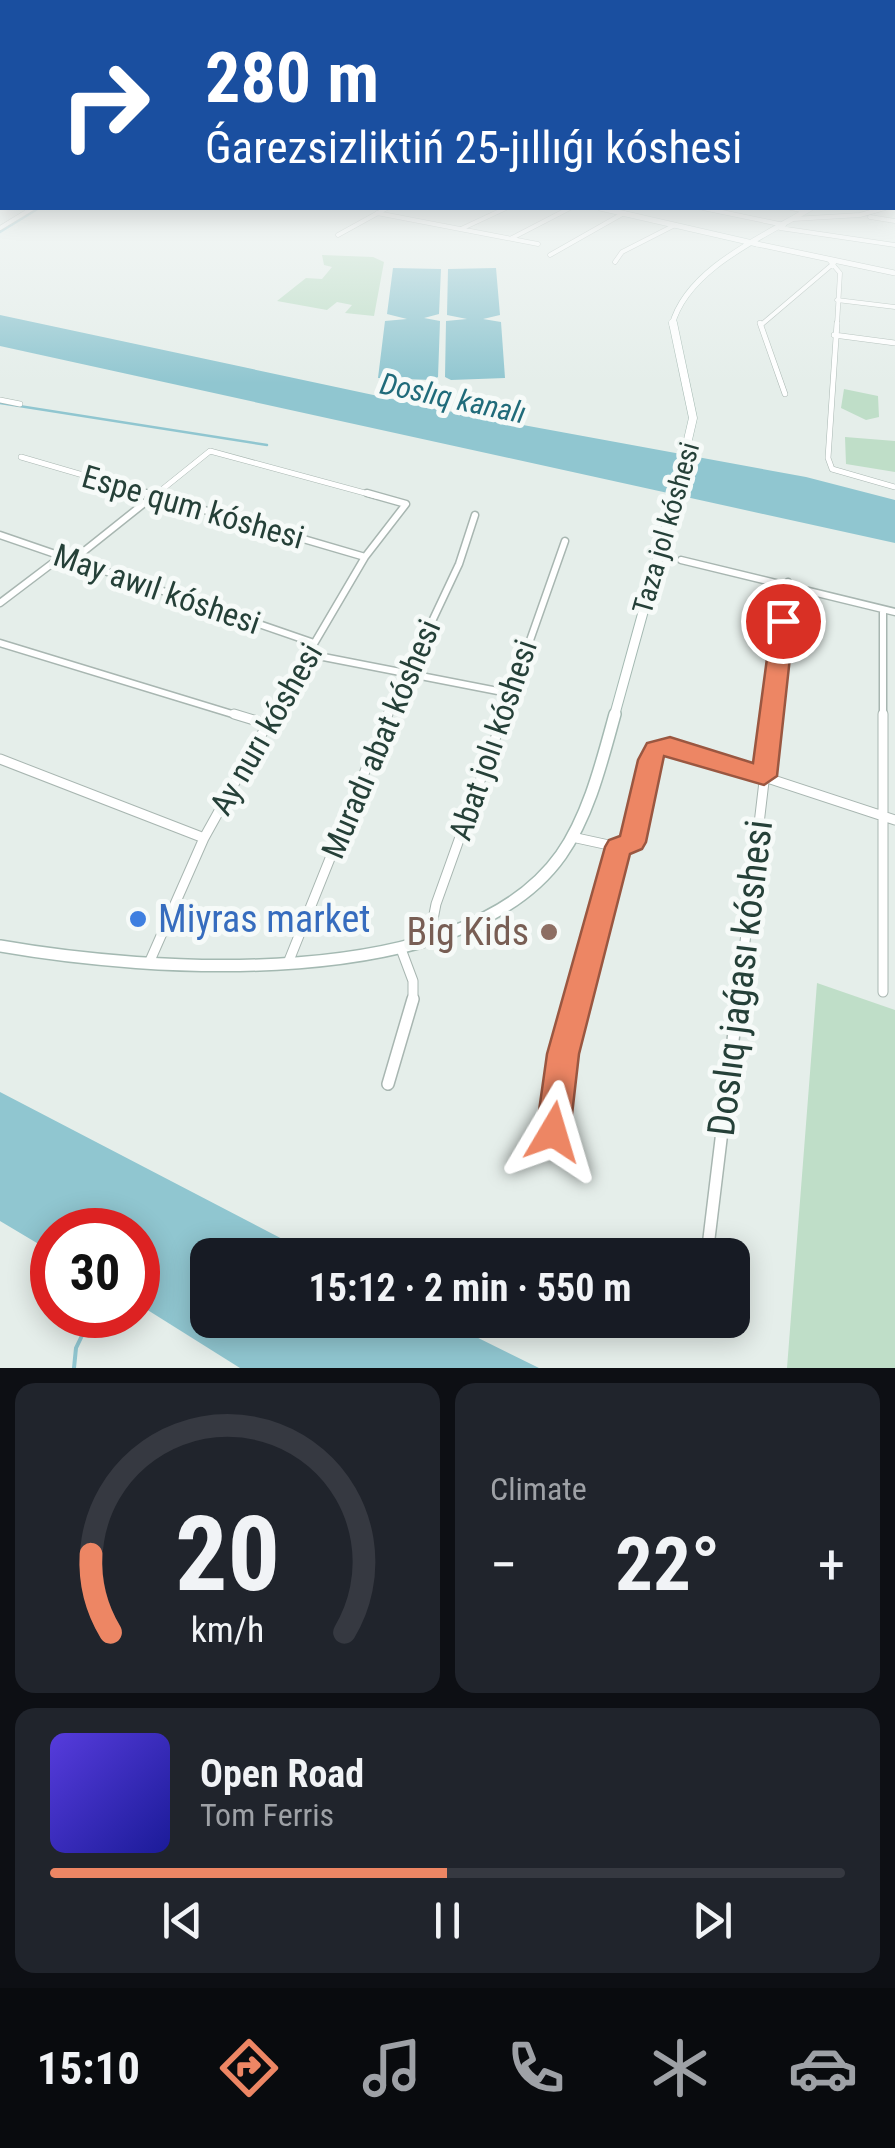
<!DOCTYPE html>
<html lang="en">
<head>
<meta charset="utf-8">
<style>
  :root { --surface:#171b24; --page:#20242c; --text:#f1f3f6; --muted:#9ea1a6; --line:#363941; --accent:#ed8664 }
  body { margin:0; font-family:"Roboto Condensed",sans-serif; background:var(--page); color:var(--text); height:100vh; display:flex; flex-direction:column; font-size:38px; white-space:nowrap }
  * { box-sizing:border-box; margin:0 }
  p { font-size:32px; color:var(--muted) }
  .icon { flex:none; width:55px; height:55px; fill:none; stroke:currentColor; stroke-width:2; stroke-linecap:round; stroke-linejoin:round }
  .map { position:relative; height:1368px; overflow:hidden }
  .details { display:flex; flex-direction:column; gap:15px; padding:15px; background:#0d0f14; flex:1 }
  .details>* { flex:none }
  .top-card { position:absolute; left:0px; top:0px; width:895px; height:210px; box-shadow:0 5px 25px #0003; background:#1a4fa0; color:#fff; overflow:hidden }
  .speed { position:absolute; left:30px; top:1208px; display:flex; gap:20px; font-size:50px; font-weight:700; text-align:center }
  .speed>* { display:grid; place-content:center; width:130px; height:130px; border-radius:50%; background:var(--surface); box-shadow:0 5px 25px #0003; line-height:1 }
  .speed .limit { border:15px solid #d22; background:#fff; color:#111 }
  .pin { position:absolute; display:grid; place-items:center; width:85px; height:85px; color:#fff; margin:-42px; border:5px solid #fff; border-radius:50%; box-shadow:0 2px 10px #0007 }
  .me { position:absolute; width:110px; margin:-55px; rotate:7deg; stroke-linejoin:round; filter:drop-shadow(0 0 8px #0008) }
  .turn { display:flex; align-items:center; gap:35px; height:210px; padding:0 40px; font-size:45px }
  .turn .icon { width:130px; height:130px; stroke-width:2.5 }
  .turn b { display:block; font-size:70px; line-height:85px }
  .big { font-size:75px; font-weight:700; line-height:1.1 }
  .details .tile { flex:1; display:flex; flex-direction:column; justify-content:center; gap:15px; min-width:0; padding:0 35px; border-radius:20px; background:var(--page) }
  .details .dial { align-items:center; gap:0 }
  .dial svg { height:260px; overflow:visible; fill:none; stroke:var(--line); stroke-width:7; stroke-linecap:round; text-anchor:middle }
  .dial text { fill:var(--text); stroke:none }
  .song { display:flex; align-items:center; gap:30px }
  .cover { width:120px; height:120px; border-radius:15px; background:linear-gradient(135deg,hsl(250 70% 55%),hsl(240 70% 35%)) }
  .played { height:10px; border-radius:5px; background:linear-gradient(90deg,var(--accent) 50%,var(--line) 50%) }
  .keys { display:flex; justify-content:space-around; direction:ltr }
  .heat { display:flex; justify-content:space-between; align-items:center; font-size:55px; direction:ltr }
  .details .tiles { flex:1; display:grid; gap:15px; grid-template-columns:1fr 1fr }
  .tile:last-child { grid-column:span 2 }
  .trip { position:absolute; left:190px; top:1238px; width:560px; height:100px; border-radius:20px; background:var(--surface); box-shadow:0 5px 25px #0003; font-weight:700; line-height:100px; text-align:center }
  .menu { display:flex; height:160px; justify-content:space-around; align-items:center; background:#090b0e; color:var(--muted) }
  .menu .icon { width:70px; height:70px }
  .menu .on { color:var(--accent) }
  .menu b { font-size:45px; color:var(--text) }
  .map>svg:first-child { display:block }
</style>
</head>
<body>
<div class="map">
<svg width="895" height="1368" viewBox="0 0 895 1368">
  <rect width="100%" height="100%" fill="#e5eeea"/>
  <!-- green -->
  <path fill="#bfdec8" d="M322,255L373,257L384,262L374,316L345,313L352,305L337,302L327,310L277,301L306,278L322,279L332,267L324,265Z
    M844,389L878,396L879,417L866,420L841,408Z
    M845,437L895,441V472L846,464Z
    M817,983L895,1010V1368H787Z"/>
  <!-- water -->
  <path fill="#90c6d0" d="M393,268L441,269L439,314L424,318L440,321L438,377L432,380L378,378L385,321L407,319L387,314Z
    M496,268L500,315L483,319L501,322L505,378L451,380L445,377L446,321L467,319L447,315L448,269Z
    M0,315L453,412L806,477L895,500V543L0,346Z
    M0,1092L313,1255H208V1320H442L539,1368H240L138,1304V1230H52V1252L0,1221Z"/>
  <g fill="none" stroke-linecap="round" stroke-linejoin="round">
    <!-- stream-far1 -->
    <path stroke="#90c6d0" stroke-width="2.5" d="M0,232L39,208
      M0,403L267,445"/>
    <!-- stream -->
    <path stroke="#90c6d0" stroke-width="4" d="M74,1368L76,1348L92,1315"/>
    <defs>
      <path id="minor-far4" d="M703,208L784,225
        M791,208L806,211
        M377,213L538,244
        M870,217L895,221
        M793,219L860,215L885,208
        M0,228L33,208
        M780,228L895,245
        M461,229L506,208
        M338,235L387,208
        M512,238L570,208
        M550,255L624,213
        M829,260L840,273L837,325
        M615,262L622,252L675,225
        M837,300L895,307
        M761,325L834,263"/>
      <path id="minor-far3" d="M760,323L785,394
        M837,323L828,458L832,469L895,487
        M834,335L895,343
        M0,400L20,404
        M21,457L155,496
        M154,496L210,451L376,496"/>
      <path id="minor-far2" d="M146,493L365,557
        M0,535L314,643
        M73,560L157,493
        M681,560L895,612
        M0,603L62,556
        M883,610V717
        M0,643L242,717
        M308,654L508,693
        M271,717L365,557L406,504L367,493
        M387,717L459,564L475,515
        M503,717L565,541
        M772,717L788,582"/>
      <path id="minor-far1" d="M234,714L267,724
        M883,714V992
        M0,759L204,838
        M572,837L618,847L632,842L650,760L656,749L670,746L895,820
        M429,940L436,904L504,714
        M401,949L413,981V1001
        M149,963L204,838L273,714
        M288,963L388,714
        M577,1001L618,847
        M738,1001L772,714"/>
      <path id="minor" d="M388,1084L413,999
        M553,1132L563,1054L578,999
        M707,1255L738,999"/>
      <path id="tertiary" d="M757,244L895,273"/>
      <path id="secondary-far3" d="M600,208L757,244
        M672,325C687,268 765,236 811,208"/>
      <path id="secondary-far2" d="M673,323L693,418L675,496"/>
      <path id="secondary-far1" d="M614,717L676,493"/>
      <path id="secondary" d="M0,946C148,972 462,995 561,855C589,815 602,761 615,714"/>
    </defs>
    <!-- minor-far4 casing -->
    <use href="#minor-far4" stroke="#a8b6b1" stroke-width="5"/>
    <!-- minor-far3 casing -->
    <use href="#minor-far3" stroke="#a8b6b1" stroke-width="6"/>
    <!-- minor-far2 casing -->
    <use href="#minor-far2" stroke="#a8b6b1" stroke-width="9"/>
    <!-- minor-far1 casing -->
    <use href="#minor-far1" stroke="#a8b6b1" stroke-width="11"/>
    <!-- minor casing -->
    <use href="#minor" stroke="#a8b6b1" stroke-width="14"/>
    <!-- tertiary casing -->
    <use href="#tertiary" stroke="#a8b6b1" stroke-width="6"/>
    <!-- secondary-far3 casing -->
    <use href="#secondary-far3" stroke="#a4b9b2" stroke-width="6"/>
    <!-- secondary-far2 casing -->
    <use href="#secondary-far2" stroke="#a4b9b2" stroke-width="9"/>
    <!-- secondary-far1 casing -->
    <use href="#secondary-far1" stroke="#a4b9b2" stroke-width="11"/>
    <!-- secondary casing -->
    <use href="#secondary" stroke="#a4b9b2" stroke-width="14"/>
    <!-- minor-far4 -->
    <use href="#minor-far4" stroke="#fff" stroke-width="4"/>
    <!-- minor-far3 -->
    <use href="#minor-far3" stroke="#fff" stroke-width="5"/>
    <!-- minor-far2 -->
    <use href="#minor-far2" stroke="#fff" stroke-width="6"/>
    <!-- minor-far1 -->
    <use href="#minor-far1" stroke="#fff" stroke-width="9"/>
    <!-- minor -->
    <use href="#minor" stroke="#fff" stroke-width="11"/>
    <!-- tertiary -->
    <use href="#tertiary" stroke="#fff" stroke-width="5"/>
    <!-- secondary-far3 -->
    <use href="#secondary-far3" stroke="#fff" stroke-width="5"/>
    <!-- secondary-far2 -->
    <use href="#secondary-far2" stroke="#fff" stroke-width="8"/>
    <!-- secondary-far1 -->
    <use href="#secondary-far1" stroke="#fff" stroke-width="9"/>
    <!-- secondary -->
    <use href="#secondary" stroke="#fff" stroke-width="11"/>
  </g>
  <!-- sky -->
  <linearGradient id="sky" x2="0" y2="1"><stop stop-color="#85bbde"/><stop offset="0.5" stop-color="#f3f7f6"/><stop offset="1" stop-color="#f3f7f6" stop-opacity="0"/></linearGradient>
  <rect width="895" height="383" fill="url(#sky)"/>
  <!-- route -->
  <path fill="#ed8664" stroke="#9a5741" stroke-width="2.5" d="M783,614L794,621L777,776L764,785L664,756L646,842L642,849L630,854L579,1054L570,1132L565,1144L553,1149L541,1144L536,1132L547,1054L605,847L609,840L620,836L638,760L647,743L670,737L753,763L772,621Z"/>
  <!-- markers -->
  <circle fill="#3f7fe0" stroke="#f6faf8" stroke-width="4" cx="138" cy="919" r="10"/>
  <circle fill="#8d6e63" stroke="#f6faf8" stroke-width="4" cx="549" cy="932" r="10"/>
  <g text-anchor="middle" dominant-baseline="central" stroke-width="10" stroke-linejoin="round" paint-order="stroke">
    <!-- far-street labels -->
    <g font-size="28" fill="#254038" stroke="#f6faf8">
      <text transform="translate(666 528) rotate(-74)">Taza jol kóshesi</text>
    </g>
    <!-- far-water labels -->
    <g font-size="30" font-style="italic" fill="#206b7a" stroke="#f6faf8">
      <text transform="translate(453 398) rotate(12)">Doslıq kanalı</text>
    </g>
    <!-- street labels -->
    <g font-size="32" fill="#254038" stroke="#f6faf8">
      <text transform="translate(193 507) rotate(16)">Espe qum kóshesi</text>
      <text transform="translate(157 589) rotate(19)">May awıl kóshesi</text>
      <text transform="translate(266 729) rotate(-60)">Ay nurı kóshesi</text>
      <text transform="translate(381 739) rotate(-67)">Muradı abat kóshesi</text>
      <text transform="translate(493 740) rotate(-71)">Abat jolı kóshesi</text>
    </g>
    <!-- near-shop labels -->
    <g font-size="38" fill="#366cbe" stroke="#f6faf8" text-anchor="start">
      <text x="158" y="919">Miyras market</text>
    </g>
    <!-- near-education labels -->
    <g font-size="38" fill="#785e54" stroke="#f6faf8" text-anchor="end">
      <text x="529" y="932">Big Kids</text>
    </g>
    <!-- near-street labels -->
    <g font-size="38" fill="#254038" stroke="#f6faf8">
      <text transform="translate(740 978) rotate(-83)">Doslıq jaǵası kóshesi</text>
    </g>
  </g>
</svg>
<div class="speed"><div class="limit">30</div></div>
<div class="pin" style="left:783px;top:621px;background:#d93025"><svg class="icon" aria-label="arrive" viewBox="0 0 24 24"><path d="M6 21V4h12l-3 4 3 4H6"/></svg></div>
<svg class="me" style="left:553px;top:1132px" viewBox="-20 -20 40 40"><path d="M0-17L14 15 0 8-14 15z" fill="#ed8664" stroke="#fff" stroke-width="4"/></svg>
<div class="trip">15:12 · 2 min · 550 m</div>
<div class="top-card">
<div class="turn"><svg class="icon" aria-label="right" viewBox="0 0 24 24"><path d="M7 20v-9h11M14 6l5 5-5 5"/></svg><div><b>280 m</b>Ǵarezsizliktiń 25-jıllıǵı kóshesi</div></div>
</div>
</div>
<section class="details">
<div class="tiles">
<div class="tile dial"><svg viewBox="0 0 100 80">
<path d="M14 69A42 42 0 1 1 86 69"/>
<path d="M14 69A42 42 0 0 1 8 45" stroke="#ed8664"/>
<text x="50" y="56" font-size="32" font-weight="700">20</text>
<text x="50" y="72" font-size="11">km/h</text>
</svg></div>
<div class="tile"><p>Climate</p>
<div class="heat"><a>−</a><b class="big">22°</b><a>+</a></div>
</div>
<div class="tile">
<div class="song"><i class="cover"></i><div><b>Open Road</b><p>Tom Ferris</p></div></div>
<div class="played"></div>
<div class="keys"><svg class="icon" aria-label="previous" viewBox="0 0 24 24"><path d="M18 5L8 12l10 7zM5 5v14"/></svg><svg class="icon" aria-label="pause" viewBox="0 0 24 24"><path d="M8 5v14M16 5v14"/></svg><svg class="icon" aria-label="next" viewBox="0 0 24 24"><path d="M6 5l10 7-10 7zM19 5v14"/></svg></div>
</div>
</div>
</section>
<nav class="menu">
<b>15:10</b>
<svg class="icon on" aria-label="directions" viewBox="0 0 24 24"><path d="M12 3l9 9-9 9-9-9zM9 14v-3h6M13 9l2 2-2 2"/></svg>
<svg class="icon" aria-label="music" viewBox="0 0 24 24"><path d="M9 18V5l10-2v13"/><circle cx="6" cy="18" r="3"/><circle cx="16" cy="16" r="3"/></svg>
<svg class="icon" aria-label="phone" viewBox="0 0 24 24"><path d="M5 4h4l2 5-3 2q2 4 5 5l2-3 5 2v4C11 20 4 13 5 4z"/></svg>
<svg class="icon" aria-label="climate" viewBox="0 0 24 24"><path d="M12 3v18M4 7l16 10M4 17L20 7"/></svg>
<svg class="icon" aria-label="car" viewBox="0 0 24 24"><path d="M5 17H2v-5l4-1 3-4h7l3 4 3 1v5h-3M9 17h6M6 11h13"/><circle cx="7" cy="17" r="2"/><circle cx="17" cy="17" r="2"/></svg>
</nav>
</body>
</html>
